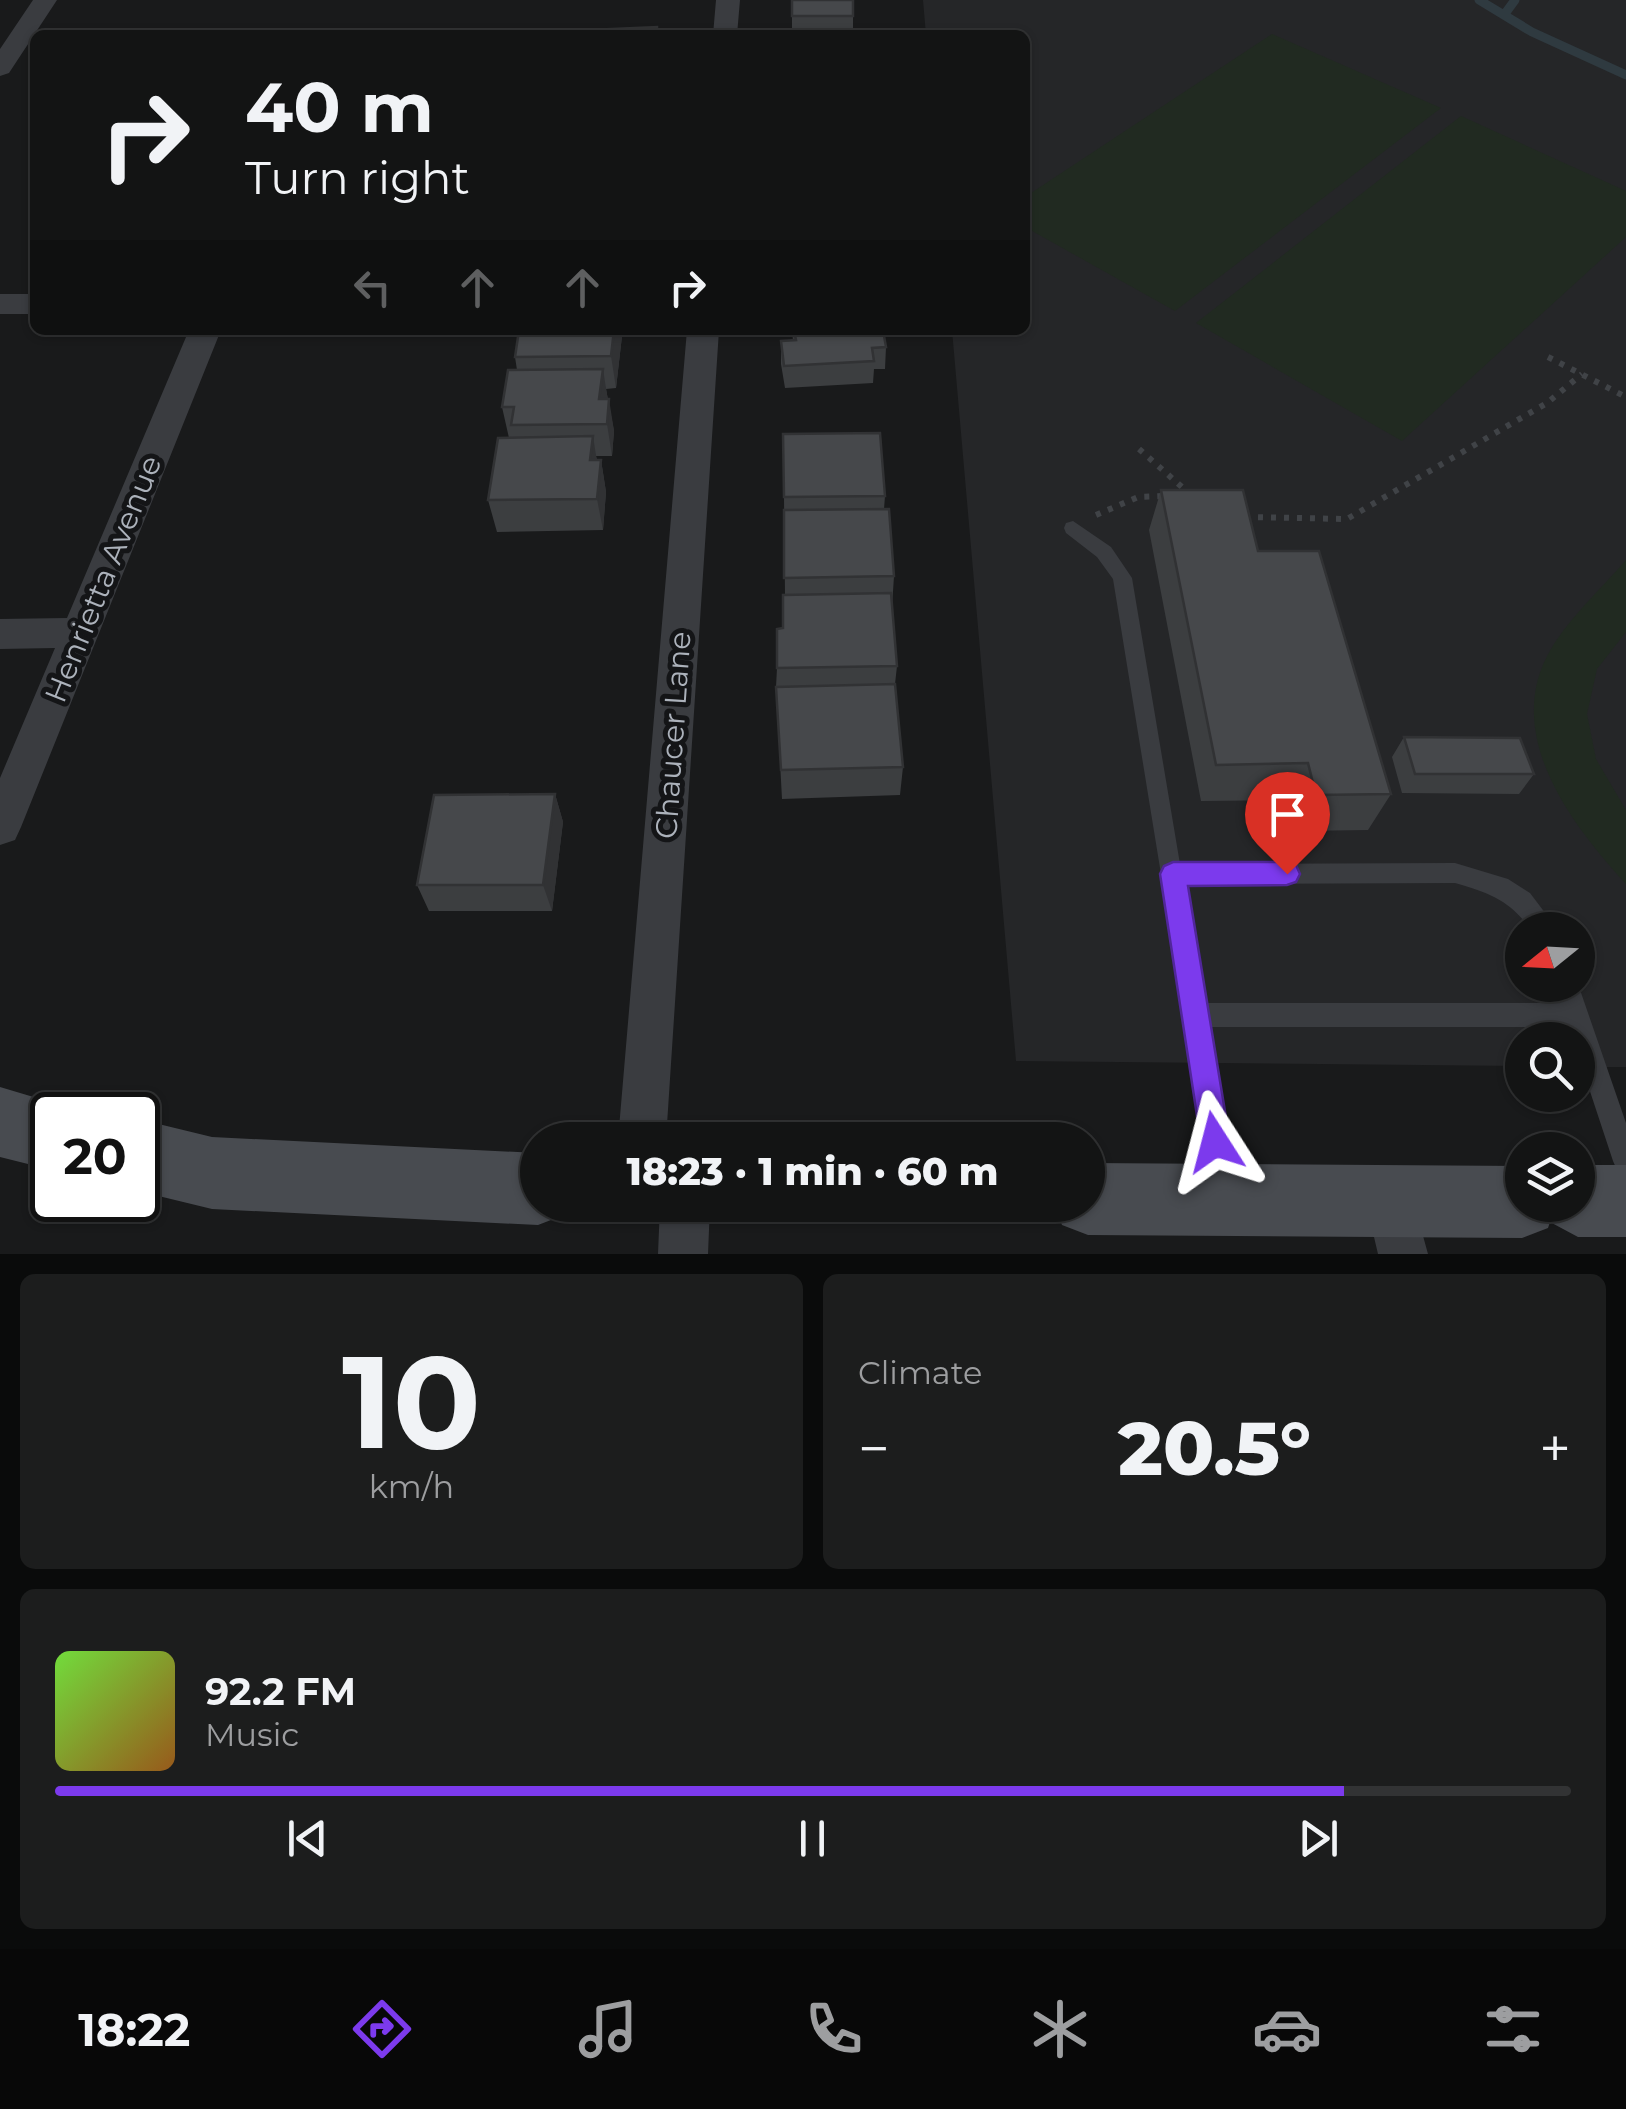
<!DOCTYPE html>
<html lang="en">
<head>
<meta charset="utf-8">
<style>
  :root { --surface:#131414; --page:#1c1d1d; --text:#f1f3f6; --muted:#9d9ea0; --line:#323334; --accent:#7c3aed }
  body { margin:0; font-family:Montserrat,sans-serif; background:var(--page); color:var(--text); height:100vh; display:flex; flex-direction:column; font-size:38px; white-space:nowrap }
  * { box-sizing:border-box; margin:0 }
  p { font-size:32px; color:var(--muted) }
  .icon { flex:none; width:55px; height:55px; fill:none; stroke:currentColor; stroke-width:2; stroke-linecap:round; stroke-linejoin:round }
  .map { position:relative; height:1254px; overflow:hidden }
  .side { display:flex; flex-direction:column; gap:20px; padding:20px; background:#0a0b0b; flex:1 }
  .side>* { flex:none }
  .top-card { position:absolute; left:30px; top:30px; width:1000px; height:305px; border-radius:15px; box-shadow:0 2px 8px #0004,0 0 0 2px var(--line); background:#131414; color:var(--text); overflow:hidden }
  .needle { width:65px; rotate:252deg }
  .tools { position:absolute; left:1505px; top:912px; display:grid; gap:20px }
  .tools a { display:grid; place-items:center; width:90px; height:90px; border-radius:50%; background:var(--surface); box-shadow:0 2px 8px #0004,0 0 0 2px var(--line); font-size:50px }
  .speed { position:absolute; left:30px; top:1092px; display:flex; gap:20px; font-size:50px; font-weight:700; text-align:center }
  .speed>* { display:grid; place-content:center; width:130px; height:130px; border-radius:50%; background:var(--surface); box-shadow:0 2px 8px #0004,0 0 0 2px var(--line); line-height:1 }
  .speed .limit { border:5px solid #111; border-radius:15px; background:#fff; color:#111 }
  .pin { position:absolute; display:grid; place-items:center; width:85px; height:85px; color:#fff; margin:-102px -42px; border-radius:50% 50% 50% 0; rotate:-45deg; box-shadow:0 0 10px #0007 }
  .pin .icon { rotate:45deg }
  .me { position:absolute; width:110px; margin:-55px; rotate:351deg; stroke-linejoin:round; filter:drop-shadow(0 0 8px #0008) }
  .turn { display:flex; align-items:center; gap:35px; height:210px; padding:0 50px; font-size:45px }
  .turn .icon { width:130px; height:130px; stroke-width:2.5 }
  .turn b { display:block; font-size:70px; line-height:85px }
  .lanes { display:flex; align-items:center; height:95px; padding:0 50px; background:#0003; justify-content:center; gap:50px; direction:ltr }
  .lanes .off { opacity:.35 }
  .big { font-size:75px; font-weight:800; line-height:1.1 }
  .side .widget { flex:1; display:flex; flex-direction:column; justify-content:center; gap:15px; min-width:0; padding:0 35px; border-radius:15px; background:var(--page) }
  .side .dial { align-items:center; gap:0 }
  .dial b { font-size:130px; line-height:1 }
  .song { display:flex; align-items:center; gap:30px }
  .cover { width:120px; height:120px; border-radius:15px; background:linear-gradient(135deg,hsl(100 70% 55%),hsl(30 70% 35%)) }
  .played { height:10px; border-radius:5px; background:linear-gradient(90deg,var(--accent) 85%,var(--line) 85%) }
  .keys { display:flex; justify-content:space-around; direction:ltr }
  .heat { display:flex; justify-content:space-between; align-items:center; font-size:55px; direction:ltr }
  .side .tiles { flex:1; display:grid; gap:20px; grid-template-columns:1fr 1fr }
  .widget:last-child { grid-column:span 2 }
  .trip { position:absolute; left:520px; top:1122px; width:585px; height:100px; border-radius:50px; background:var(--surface); box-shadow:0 2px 8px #0004,0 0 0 2px var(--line); font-weight:800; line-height:100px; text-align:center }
  .tab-bar { display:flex; height:160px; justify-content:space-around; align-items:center; background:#080808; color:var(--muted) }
  .tab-bar .icon { width:70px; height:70px }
  .tab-bar .current { color:var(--accent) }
  .tab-bar b { font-size:45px; color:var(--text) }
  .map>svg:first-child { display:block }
</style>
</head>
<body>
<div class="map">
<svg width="1626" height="1254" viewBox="0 0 1626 1254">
  <rect width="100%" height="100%" fill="#191a1b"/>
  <!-- built -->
  <path fill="#252628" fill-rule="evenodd" d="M923,0H1626V1067H1578V1040H1522V1066L1016,1061L952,330H1025V35H926ZM1522,930H1578V985H1522Z"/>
  <!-- green -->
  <path fill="#212a21" d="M1272,34L1441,108L1175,311L1025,227V197Z
    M1461,116L1626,191V237L1402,441L1196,323Z
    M1626,560V632L1597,669L1587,714L1596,759L1626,810V884C1571,824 1501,733 1551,649C1570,617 1602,588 1626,560Z"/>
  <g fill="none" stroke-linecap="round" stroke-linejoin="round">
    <!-- stream -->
    <path stroke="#2f3a40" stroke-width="9" d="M1479,0L1532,32L1626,75
      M1504,15L1515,0"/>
    <!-- path -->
    <path stroke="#404347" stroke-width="6" stroke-dasharray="5 8" stroke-linecap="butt" d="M1548,357L1626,397
      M1139,449L1191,495
      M1096,515L1138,497L1164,496
      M1245,517L1347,519L1547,403L1582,374"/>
    <!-- lane -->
    <path fill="#3a3c40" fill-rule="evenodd" d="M1073,521L1111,547L1132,578L1180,864L1455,863L1508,879L1530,893L1558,930H1532C1507,899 1492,894 1455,883L1184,884L1204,1003H1560L1554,985L1578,984L1626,1123V1174L1617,1170L1613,1161L1578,1055V1040H1572L1568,1027H1208L1236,1191L1232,1200L1223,1204L1214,1200L1113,579L1097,557L1066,533L1064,528L1066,523Z"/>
    <!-- street -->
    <path fill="#3a3c40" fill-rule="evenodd" d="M33,0H57L9,73L0,76V49Z
      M716,0H740L737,35H713Z
      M0,294H35V314H0Z
      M189,330H221L21,827L15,840L0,845V778L55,648L0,649V619L67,618Z
      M687,330H719L666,1140H618Z
      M1391,1178L1409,1185L1428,1254H1378L1366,1203L1373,1185Z
      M660,1205H710L708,1254H658Z"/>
    <!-- secondary -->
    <path fill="#484b50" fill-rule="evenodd" d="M0,1087L77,1110L79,1115H52V1170L0,1157Z
      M138,1119L212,1137L538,1153V1205H568L564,1215L538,1225L212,1209L138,1191Z
      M1088,1163L1522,1166V1205H1578V1165H1626V1237H1578L1550,1222L1548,1228L1522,1238L1088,1235L1062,1225L1054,1205H1088Z"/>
  </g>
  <!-- wall -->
  <path fill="#3c3e40" d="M792,0L853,16V35H792Z
    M519,330H621L622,336L616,388L606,389L614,431L612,456H596L597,460H601L606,492L603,530L497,532L488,500L509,438L502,407L517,370L515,357Z
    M792,330H883L886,347L885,369H874L873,383L785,388L781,364V341H793Z
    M1161,490L1258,551L1391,794L1368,830L1297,831L1289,800L1201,801L1149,530Z
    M885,496L884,509L894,576L892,607L897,666L895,684L903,767L900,795L782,799L776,687L777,668L783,628L785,595L784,497Z
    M1404,737L1534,774L1519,794L1402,793L1392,757Z
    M555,794L563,822L552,911H429L417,885Z"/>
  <!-- shaded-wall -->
  <path fill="#313234" d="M614,330H621L622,336L616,388L611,356Z
    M603,369L608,401L599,399Z
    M609,399L614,431L612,456L607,424Z
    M593,436L598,468L590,460Z
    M601,460L606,492L603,530L597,499Z
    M555,794L563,822L552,911L543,885Z"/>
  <!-- building -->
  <path fill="#46484b" stroke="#313234" stroke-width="2.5" d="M792,0H853V16H792Z
    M657,27V35H590V30Z
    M519,330H614L611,356L515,357Z
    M794,330H883L886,347L872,348L874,361L784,366L781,341L796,340Z
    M603,369L599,399H609L607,424L511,425L514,407H502L508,370Z
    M880,433L885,496L784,497L783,434Z
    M593,436L590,460H601L597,499L488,500L498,438Z
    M1161,490H1243L1258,551H1319L1391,794L1316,795L1308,763L1216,765Z
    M889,509L894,576L784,578V510Z
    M891,593L897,666L777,668V629L783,628V595Z
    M895,684L903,767L781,770L776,687Z
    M1404,737L1520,738L1534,774H1415Z
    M555,794L543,885H417L434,795Z"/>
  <!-- route -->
  <path fill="#7c3aed" stroke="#51269a" stroke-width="2.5" d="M1173,862H1287L1296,865L1300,874L1296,882L1287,885L1188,886L1230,1142L1226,1153L1215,1157L1205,1153L1201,1142L1160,874L1164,866Z"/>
  <g text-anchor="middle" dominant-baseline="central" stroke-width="10" stroke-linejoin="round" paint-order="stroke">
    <!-- street labels -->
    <g font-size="30" fill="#acb2bb" stroke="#141517">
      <text transform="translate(103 579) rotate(-68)">Henrietta Avenue</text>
      <text transform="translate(673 735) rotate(-86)">Chaucer Lane</text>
    </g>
  </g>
</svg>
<div class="tools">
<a><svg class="needle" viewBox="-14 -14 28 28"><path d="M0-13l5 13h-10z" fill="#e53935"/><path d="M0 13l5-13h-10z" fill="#9d9ea0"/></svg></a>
<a><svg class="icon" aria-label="search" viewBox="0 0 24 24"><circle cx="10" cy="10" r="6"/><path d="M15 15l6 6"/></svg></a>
<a><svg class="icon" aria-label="layers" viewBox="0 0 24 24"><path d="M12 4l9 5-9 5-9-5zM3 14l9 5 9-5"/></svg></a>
</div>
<div class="speed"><div class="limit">20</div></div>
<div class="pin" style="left:1287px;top:874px;background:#d93025"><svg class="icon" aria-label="arrive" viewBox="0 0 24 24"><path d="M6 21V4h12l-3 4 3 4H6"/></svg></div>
<svg class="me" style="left:1215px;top:1142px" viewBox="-20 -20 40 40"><path d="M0-17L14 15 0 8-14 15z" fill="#7c3aed" stroke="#fff" stroke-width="4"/></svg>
<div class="trip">18:23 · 1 min · 60 m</div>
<div class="top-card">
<div class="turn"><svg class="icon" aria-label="right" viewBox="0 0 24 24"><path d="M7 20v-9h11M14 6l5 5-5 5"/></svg><div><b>40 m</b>Turn right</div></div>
<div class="lanes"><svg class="icon off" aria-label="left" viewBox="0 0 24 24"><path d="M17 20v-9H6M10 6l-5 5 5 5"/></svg><svg class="icon off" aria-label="ahead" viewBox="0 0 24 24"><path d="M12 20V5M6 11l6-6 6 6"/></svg><svg class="icon off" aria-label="ahead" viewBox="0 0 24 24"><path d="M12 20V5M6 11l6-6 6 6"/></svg><svg class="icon" aria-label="right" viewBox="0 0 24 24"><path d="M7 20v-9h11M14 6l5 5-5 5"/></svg></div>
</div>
</div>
<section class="side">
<div class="tiles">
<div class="widget dial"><b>10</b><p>km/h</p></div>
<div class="widget"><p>Climate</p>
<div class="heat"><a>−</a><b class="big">20.5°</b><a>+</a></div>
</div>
<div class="widget">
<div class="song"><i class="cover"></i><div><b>92.2 FM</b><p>Music</p></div></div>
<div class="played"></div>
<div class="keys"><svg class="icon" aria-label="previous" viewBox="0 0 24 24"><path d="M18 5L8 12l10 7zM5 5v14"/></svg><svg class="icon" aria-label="pause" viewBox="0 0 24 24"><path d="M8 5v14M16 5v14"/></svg><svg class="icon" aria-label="next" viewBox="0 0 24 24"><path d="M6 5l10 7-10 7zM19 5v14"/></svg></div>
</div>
</div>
</section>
<nav class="tab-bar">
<b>18:22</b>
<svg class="icon current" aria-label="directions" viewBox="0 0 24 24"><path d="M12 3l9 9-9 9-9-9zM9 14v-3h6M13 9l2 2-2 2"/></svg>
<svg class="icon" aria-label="music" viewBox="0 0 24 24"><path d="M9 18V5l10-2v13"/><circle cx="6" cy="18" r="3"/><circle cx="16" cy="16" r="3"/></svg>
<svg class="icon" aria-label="phone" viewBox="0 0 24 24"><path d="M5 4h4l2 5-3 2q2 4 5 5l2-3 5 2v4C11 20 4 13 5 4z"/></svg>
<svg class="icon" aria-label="climate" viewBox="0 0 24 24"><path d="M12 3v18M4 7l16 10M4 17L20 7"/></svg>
<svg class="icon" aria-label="car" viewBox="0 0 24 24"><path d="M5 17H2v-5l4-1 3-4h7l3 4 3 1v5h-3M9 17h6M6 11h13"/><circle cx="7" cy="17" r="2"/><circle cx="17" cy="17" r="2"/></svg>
<svg class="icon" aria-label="filters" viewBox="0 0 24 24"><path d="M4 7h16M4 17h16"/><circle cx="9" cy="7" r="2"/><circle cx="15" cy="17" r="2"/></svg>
</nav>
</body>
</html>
